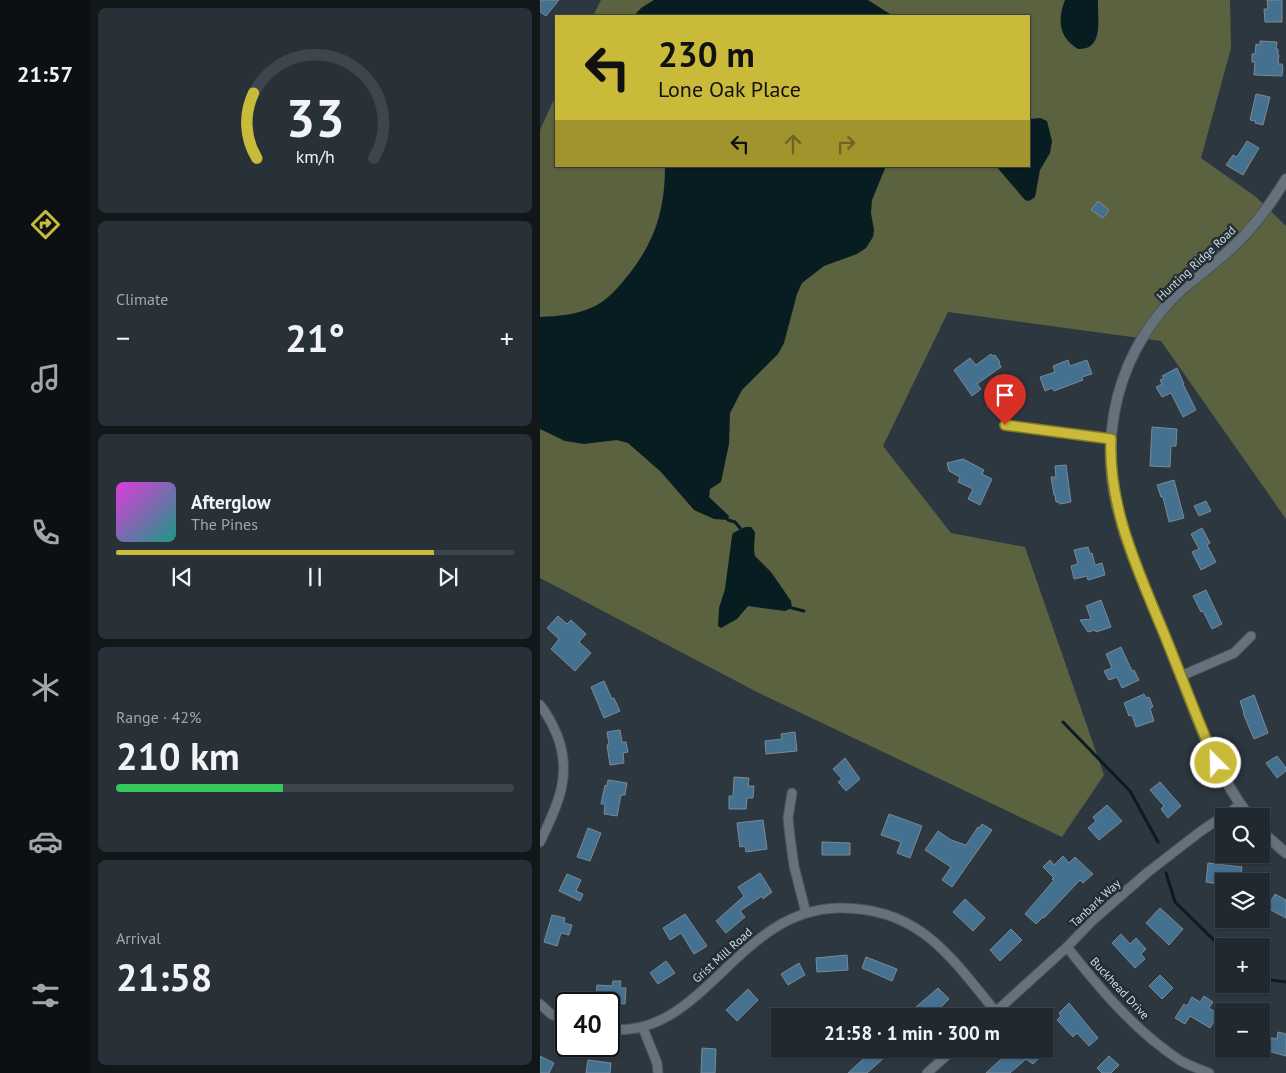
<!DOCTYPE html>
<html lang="en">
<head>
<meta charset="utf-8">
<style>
  :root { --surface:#212930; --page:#293138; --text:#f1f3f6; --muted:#a2a6ab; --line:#3e454c; --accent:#caba39 }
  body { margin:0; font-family:"PT Sans",sans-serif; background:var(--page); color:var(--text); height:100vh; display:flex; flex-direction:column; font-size:19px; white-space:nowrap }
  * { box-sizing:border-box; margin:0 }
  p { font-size:16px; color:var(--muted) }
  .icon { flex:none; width:28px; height:28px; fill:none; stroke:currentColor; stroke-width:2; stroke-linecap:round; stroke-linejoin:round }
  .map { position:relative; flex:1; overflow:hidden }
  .drawer { display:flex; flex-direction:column; gap:8px; padding:8px; background:#12171a; width:450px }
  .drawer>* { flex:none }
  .banner { position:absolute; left:15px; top:15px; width:475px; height:152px; border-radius:0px; box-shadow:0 1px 4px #0004,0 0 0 1px var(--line); background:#caba39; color:#111; overflow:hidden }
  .buttons { position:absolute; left:675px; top:808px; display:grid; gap:10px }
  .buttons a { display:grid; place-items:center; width:55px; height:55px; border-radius:0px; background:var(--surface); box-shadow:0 1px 4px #0004,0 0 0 1px var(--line); font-size:25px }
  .speed { position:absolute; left:15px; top:992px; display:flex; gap:10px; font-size:25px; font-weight:700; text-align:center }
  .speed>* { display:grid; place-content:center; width:65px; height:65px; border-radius:50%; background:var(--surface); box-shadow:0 1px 4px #0004,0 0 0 1px var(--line); line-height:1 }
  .speed .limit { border:2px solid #111; border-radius:8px; background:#fff; color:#111 }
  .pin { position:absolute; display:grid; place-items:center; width:42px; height:42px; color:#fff; margin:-51px -21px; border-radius:50% 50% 50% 0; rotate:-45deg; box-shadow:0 0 5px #0007 }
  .pin .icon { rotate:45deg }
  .me { position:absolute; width:55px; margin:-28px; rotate:337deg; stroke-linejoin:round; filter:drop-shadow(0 0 4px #0008) }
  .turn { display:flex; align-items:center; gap:18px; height:105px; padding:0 20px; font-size:22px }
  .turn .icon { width:65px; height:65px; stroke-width:2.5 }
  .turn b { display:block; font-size:35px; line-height:42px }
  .lanes { display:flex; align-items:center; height:48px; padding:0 20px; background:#0003; justify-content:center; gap:25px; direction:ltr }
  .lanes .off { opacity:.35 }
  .big { font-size:38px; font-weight:800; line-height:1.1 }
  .drawer .card { flex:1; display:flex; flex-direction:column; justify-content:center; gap:8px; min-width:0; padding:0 18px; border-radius:8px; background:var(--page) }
  .drawer .dial { align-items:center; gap:0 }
  .dial svg { height:130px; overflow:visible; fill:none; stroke:var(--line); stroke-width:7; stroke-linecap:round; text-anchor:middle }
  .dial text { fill:var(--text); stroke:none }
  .song { display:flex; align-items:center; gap:15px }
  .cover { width:60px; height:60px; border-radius:8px; background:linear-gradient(135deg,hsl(300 70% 55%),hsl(170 70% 35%)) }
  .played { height:5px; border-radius:2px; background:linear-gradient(90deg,var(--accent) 80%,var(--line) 80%) }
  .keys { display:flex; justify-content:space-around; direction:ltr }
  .heat { display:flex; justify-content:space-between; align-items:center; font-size:28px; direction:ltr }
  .charge { height:8px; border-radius:4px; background:linear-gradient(90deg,#34c759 42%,var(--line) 0) }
  .trip { position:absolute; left:231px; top:1008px; width:282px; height:50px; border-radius:0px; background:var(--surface); box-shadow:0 1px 4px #0004,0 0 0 1px var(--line); font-weight:800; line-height:50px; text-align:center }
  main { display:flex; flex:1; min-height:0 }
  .dock { display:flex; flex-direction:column; width:90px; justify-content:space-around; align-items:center; background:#0d1013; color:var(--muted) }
  .dock .icon { width:35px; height:35px }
  .dock .active { color:var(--accent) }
  .dock b { font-size:22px; color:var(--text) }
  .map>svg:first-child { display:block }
</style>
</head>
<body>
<main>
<nav class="dock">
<b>21:57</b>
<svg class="icon active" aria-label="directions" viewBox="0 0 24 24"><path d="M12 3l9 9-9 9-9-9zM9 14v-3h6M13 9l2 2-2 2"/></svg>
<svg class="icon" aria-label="music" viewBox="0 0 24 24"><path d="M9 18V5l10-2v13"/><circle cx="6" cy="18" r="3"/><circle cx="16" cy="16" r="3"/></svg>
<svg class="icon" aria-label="phone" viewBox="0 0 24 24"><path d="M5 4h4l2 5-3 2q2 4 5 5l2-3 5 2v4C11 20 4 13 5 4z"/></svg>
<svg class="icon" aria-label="climate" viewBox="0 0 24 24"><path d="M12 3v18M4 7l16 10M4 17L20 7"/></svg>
<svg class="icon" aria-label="car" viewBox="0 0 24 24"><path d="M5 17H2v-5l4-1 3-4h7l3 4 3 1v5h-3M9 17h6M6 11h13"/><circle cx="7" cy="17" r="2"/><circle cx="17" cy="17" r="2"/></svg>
<svg class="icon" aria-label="filters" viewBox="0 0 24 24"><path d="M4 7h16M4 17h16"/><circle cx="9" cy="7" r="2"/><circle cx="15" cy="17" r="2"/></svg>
</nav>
<section class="drawer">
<div class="card dial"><svg viewBox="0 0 100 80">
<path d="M14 69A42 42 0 1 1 86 69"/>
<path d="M14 69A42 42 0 0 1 12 29" stroke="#caba39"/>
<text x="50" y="56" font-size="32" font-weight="700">33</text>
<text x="50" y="72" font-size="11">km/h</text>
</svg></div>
<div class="card"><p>Climate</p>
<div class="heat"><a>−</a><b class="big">21°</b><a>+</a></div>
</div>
<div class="card">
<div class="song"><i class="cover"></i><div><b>Afterglow</b><p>The Pines</p></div></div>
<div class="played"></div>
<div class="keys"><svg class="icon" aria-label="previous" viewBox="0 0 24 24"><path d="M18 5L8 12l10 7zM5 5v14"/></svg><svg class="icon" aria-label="pause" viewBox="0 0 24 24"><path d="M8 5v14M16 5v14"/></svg><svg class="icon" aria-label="next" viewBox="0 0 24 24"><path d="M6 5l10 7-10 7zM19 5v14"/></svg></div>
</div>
<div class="card"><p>Range · 42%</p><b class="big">210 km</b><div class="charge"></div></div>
<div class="card"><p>Arrival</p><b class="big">21:58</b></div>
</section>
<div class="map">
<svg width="746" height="1073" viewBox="0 0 746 1073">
  <rect width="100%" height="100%" fill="#2c3740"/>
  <!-- green -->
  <path fill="#5b623f" d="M61,0H690L691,48L661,158L716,197L746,226V519L621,341L408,312L343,446L411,533L485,547L564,775L522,837L217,692L0,578V130L16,95V166H489V16H53Z"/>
  <!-- water -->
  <path fill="#081d21" d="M114,0H328L353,16H94L101,8Z
    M525,0H558C557,18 565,50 538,49C519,38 517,20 525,0Z
    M500,118L507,121L512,141L510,153L500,170L495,197L489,201L485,200L456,166H489V119Z
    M125,166H346L332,200L331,213L334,230L333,237L326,248L317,254L284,266L262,283L257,294L244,343L238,354L202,390L190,413L189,444L181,482L170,489L169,497L189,516L188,520L174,519L154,510L121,472L88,443L77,440L44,444L25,441L0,429V317C18,316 36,315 53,307C65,302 76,290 85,279C114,244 125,212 125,166Z
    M205,527H211L215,532L214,550L215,556L231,572L251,601L252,608L245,611L208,606L197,619L181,628L178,626L179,608L185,589L192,536L193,533Z"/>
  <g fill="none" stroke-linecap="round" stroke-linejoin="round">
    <!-- stream -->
    <path stroke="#081d21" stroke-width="3" d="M188,520L195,522L200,528
      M252,608L264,611
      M523,722L590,791L618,842
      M626,873L635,902L684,950
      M721,979L746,982"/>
  </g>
  <!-- building -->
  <path fill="#457191" stroke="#7c8994" d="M0,0H19L6,16L0,12Z
    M727,0H742V22H725L724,9H728Z
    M720,41L737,42L736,49H738V55H739L738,64H742L743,67L742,76L714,75L715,62H712V54H715L716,44L720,45Z
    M716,94L730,97L723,125L715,123L716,121L710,120Z
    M707,141L719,148L703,175L686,165L693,155L697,157Z
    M558,201L569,210L563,218L551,210Z
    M451,354L453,356L455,355L460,362L459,363L461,367L437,384L441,389L432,396L414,370L430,358L436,365Z
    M528,360L530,366L547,360L552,374L542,377L543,380L514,391L512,388L505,391L500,377L515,372L513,366Z
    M637,368L644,384H643L656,410L643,417L631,393L622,397L616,387L622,384L620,380L624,378L622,376Z
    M612,427L637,429L636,446H631L630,467L610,466Z
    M423,459L444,470L442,474L452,479L440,505L428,499L433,489L418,482L420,477L409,471L407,463Z
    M526,465L531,502L520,504L519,502H516L515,495H514L511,477H516L515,466Z
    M634,480L644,518L629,522L623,497H621L617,485Z
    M666,501L671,511L659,516L654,506Z
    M662,528L670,543L667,545L676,562L661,570L652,552L659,549L651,534Z
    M548,547L550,554L552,553L555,565L562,563L565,575L548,580L547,576L534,579L531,566L538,564L534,550Z
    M666,590L682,624L672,629L663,611L661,612L653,596Z
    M561,600L571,627L556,632L555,630L548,632L540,620L551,619L546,606Z
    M18,616L27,624L31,620L46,634L39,642L51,653L35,671L11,649L19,639L7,628Z
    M581,647L592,671L594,670L599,680L582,688L577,677L569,680L564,671L572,668L566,654Z
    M64,681L72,699L74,698L80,711L64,718L51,687Z
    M604,694L606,698L609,697L613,707L610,708L614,721L596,727L592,715L589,716L584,703Z
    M714,695L728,733L714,739L703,713H704L700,701Z
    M80,730L82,742H86L88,752L83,753L84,763L70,765L67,745L69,744L67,732Z
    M255,732L257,751L226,754L225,741L242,739L241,734Z
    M737,756L746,768V771L737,778L726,763Z
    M305,758L320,779L306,791L298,782L302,779L293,769Z
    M194,777L209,778L208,786H214L213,798H207L206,809H189V796H193Z
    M68,780L87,783L85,795H81L77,816L64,814L65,804H61L65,785L67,786Z
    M620,782L641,806L628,818L621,809L624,806L610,790Z
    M567,805L582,821L559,840L548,828L556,821L553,817Z
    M349,814L382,826L370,858L357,853L361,842L341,835Z
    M223,820L227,849L206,852L205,846L200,847L197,823Z
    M442,824L452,830L412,887L402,880L411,867L385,850L398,831L411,840L426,845L438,827L439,828Z
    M48,828L61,833L50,861L37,857Z
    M282,842L310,843V855H282Z
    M523,856L529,863L535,857L553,874L543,883L540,880L504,918L503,917L496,924L485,914L514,880L512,879L514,878L503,867L510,860L514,865Z
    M668,863L702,867L700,881H684V885L666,882Z
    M220,873L232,892L223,899L222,896L200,911L205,917L186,933L176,921L204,896L198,887Z
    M27,874L41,880L36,891L43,894L40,901L19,891Z
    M735,894L746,900V918L727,908Z
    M425,899L445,918L433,931L413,912Z
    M620,908L643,929L629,945L606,923Z
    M145,914L167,946L154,954L141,933L130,940L123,928Z
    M12,915L25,918L24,923L32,925L29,935L21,933L17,946L4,942Z
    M471,929L482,940L460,961L450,950Z
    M581,934L590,944L596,938L606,949L601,954L605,959L595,968L572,943Z
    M307,955L308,970L277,972L276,958Z
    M326,957L357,969L352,981L322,968Z
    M126,961L135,973L118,984L110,973Z
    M259,963L265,975L248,985L241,974Z
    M620,975L633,988L622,999L609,986Z
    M73,981H81L80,988H86L85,1004L55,1001L57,985L72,986Z
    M398,988L409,999L392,1016H383L376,1007Z
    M208,989L218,1000L197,1021L186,1010Z
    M664,996L673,1002L669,1008L678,1014L670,1028L650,1016L645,1024L635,1018L644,1004L647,1006L652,997L660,1002Z
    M529,1003L558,1038L549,1046L537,1033L533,1037L517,1020L521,1016L519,1013Z
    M738,1032L746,1034V1056L725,1050L728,1037L737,1039Z
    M162,1048L176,1049L175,1073H161Z
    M334,1049H354L327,1073H308Z
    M472,1049H501L505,1053L493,1064L486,1059L470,1073H446Z
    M0,1056L14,1063L9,1073H0Z
    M569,1056L579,1065L571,1073H562L557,1068Z
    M48,1060L71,1063L70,1073H46Z"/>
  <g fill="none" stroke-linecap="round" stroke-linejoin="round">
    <defs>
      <path id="minor" d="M465,425L571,439
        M641,676L694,653L711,636
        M0,705C7,714 13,725 17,735C33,776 17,806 0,842
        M252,793L248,818L250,837L254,866L266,913
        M527,947C560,989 596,1032 641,1061C650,1066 660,1069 669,1073
        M0,1004L11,1014L26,1021
        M451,1016L527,947L553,920L608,872L661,831L700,805
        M103,1028L117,1063L118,1073
        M69,1029C163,1040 197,909 299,908C379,907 410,956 456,1012
        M387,1073L414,1049"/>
      <path id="tertiary" d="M709,816C671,767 651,701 628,643C608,593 578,532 572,479C567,435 575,390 595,351C608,327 626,303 646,286C664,271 682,258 698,242C717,223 732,202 746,179
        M721,831L746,853"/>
    </defs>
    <!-- minor casing -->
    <use href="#minor" stroke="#49535b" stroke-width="11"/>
    <!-- tertiary casing -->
    <use href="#tertiary" stroke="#49535b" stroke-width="12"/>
    <!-- minor -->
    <use href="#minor" stroke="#65727c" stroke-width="9"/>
    <!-- tertiary -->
    <use href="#tertiary" stroke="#65727c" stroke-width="10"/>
  </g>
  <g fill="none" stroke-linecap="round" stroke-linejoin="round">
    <defs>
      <path id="route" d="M465,425L571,439C568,509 599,572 625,636C642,678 658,721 676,763"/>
    </defs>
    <!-- route casing -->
    <use href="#route" stroke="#837925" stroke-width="12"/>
    <!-- route -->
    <use href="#route" stroke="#caba39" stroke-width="9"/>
  </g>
  <g text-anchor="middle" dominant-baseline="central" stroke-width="5" stroke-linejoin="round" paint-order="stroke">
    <!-- street labels -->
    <g font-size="12" fill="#d3dae0" stroke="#222d36">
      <text transform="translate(656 263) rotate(-43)">Hunting Ridge Road</text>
      <text transform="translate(555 903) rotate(-43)">Tanbark Way</text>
      <text transform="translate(182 955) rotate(-42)">Grist Mill Road</text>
      <text transform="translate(580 988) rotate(47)">Buckhead Drive</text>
    </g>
  </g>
</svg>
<div class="buttons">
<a><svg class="icon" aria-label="search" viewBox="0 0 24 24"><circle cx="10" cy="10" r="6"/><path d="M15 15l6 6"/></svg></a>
<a><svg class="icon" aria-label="layers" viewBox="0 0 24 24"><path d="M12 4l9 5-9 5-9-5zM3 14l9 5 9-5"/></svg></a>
<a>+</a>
<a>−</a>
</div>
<div class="speed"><div class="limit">40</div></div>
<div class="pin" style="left:465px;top:425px;background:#d93025"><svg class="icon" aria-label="arrive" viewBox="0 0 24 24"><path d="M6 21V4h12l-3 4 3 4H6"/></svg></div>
<svg class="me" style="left:676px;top:763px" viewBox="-20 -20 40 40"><circle r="17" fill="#caba39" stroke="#fff" stroke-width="3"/><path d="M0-11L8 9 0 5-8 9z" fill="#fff"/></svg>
<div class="trip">21:58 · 1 min · 300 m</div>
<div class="banner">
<div class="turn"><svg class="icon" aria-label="left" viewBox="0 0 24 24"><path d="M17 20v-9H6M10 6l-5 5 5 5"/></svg><div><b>230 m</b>Lone Oak Place</div></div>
<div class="lanes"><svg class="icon" aria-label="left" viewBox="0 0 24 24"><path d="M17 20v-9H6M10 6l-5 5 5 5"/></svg><svg class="icon off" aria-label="ahead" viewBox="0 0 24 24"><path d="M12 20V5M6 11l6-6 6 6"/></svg><svg class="icon off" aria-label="right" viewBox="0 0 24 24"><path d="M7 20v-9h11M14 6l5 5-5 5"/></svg></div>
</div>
</div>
</main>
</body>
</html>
